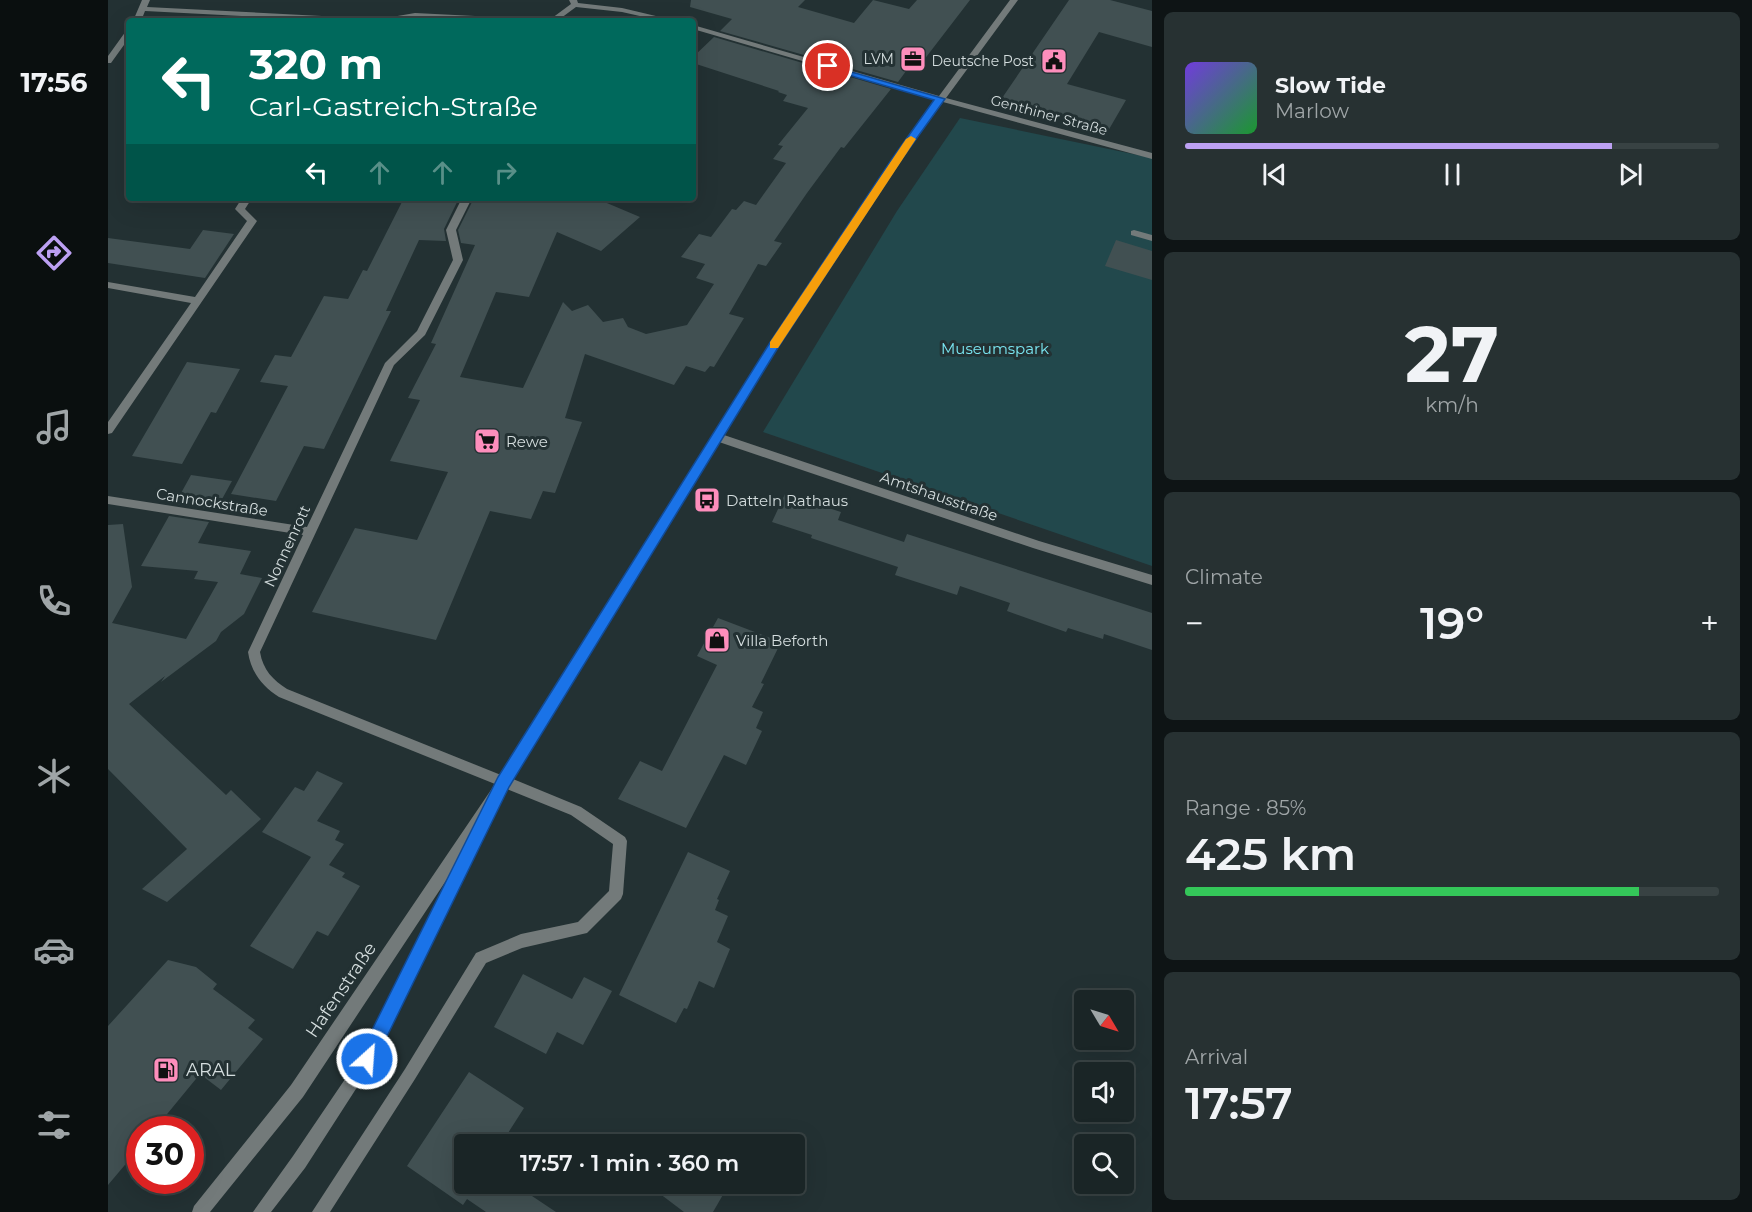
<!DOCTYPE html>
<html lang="en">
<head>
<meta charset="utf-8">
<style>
  :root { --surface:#1a2526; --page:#273132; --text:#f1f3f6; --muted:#9fa5a7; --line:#384243; --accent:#bca0f2 }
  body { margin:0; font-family:Montserrat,sans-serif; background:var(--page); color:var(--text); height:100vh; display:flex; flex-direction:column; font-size:22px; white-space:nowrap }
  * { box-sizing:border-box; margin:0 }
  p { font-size:20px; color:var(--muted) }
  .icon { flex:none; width:33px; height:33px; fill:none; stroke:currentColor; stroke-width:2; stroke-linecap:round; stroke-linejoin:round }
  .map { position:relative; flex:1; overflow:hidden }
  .side { display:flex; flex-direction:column; gap:12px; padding:12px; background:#0e1415; width:600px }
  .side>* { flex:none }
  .top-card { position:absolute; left:18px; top:18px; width:570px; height:183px; border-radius:6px; box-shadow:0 6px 24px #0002,0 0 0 2px var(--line); background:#00695c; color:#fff; overflow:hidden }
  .needle { width:39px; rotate:128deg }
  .fabs { position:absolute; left:966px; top:990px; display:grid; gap:12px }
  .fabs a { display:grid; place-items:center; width:60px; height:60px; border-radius:6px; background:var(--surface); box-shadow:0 6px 24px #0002,0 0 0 2px var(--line); font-size:30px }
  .speed { position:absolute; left:18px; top:1116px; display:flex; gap:12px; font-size:30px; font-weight:700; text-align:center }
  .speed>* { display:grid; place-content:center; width:78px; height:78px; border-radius:50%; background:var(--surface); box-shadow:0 6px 24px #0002,0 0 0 2px var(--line); line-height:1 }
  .speed .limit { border:9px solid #d22; background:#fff; color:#111 }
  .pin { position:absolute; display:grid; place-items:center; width:51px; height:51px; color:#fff; margin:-26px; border:3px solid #fff; border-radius:50%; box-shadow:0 2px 6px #0007 }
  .me { position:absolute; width:66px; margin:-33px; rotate:26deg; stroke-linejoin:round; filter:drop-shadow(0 0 4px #0008) }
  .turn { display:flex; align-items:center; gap:21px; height:126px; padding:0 24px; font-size:27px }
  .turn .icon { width:78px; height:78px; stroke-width:2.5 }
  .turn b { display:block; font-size:42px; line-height:51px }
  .lanes { display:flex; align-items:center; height:57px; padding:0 24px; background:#0003; justify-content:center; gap:30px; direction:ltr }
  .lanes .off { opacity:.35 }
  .big { font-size:45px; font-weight:600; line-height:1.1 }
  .side .card { flex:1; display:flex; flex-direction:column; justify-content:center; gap:9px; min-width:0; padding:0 21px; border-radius:9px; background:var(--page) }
  .side .dial { align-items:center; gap:0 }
  .dial b { font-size:78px; line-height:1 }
  .song { display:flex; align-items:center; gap:18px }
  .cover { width:72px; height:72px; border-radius:9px; background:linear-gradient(135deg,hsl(260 70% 55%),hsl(130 70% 35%)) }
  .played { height:6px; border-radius:3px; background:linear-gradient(90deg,var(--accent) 80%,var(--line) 80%) }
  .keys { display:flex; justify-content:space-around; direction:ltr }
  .heat { display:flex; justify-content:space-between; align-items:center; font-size:33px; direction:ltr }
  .charge { height:9px; border-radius:4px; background:linear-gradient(90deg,#34c759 85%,var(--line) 0) }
  .trip { position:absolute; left:346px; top:1134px; width:351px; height:60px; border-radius:6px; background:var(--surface); box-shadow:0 6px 24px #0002,0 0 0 2px var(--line); font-weight:600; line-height:60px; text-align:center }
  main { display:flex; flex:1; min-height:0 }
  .dock { display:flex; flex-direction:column; width:108px; justify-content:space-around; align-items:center; background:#0a0f0f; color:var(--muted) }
  .dock .icon { width:42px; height:42px }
  .dock .on { color:var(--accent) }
  .dock b { font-size:27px; color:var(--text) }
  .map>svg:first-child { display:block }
</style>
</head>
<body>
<main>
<nav class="dock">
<b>17:56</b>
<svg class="icon on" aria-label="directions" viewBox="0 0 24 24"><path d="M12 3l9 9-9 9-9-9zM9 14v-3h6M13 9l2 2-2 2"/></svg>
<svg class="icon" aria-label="music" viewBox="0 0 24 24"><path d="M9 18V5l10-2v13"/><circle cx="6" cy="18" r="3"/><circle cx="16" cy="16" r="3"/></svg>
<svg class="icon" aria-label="phone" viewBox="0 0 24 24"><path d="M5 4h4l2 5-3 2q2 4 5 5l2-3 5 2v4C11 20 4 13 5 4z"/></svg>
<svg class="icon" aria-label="climate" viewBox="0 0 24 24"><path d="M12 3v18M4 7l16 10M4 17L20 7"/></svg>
<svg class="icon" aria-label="car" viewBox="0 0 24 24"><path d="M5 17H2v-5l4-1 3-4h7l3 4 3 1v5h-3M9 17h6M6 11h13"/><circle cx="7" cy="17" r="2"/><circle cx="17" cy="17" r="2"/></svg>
<svg class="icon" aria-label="filters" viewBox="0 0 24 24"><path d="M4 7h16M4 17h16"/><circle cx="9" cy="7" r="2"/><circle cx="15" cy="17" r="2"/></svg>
</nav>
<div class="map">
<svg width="1044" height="1212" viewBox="0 0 1044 1212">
  <rect width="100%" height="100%" fill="#233133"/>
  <!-- green -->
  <path fill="#22484c" d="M852,118L1044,158V566L655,432L789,211Z"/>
  <!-- building -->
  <path fill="#415052" d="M583,0H697L690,7L746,23L765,0L801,9L809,0H862L809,69L801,67L790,82L612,31L624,19L582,7Z
    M961,0H1002L1044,11V47L991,32L959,84L1018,100L1000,131L892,101Z
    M606,37L783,89L736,148L733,147L699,193L666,241L674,243L658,266L650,264L621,314L636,318L606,367L602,366L597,372L578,366L566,385L477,354L457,418L474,422L447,493L435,491L423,519L382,511L328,640L204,612L247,528L309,540L340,472L282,461L312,400L300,398L328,344L323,343L367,245L353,243L350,230L366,198H435L464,202L466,198H487L532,217L493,251L449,232L421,297L388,292L352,377L415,388L455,302L464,311L480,305L495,322L515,318L520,327L538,334L579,325L606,284L588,278L597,264L573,257L591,234L603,237L624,209L628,210L636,201L648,205L678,163L665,159L675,146L670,145L700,108L675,101L679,95L670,92L671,91L585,63V57Z
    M296,198H351L336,229L338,241L311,240L278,311H283L278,321L216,449L196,446L168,501L123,494L180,386L152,382L167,355L183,357L216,296L240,299L255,270L259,271Z
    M95,230L126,234L97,278L0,263V238L82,249Z
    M1008,240L1044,251V280L997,266Z
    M79,362L132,369L108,413L103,412L74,464L24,456Z
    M83,475L124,481L108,510L67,504Z
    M677,494L733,512L730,520L796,542L799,534L1044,613V650L996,634L995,639L960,628L958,632L899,611L902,603L852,586L849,595L787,575L790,567L703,538L704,535L664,522Z
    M61,516L101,522L90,543L143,551L132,574L154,578L136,614L113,632L108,641L53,682L57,676L21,704L118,795L123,790L153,819L59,902L34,889L79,849L0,769V525L15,524L24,587L4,623L78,639L110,582L86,579L90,571L33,566Z
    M610,618L673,642L653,683L656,684L644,707L655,712L648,728L654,731L638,765L616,755L578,828L510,799L532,761L554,771L609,665L589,656Z
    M209,771L235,783L209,821L232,831L227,840L236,844L221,865L237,873L234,877L252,886L220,936L209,931L185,969L142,946L203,857L154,832L187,787L196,791Z
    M580,852L622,871L609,899L611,900L607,910L620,916L609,942L622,949L606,988L591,981L579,1009L576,1008L568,1023L511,995Z
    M60,960L88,967L109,984L105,989L147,1020L140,1028L155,1039L113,1090L92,1074L46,1130H32V1147L0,1185V1026Z
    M415,974L464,999L476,977L504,991L475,1045L449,1032L438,1054L386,1027Z
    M361,1072L416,1108L393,1144H357V1184H406L448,1212H378L359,1199L355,1205L299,1166Z
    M539,1184H603L616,1193L605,1212H576Z"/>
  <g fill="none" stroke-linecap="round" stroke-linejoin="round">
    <!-- lane -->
    <path fill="#737a7a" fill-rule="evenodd" d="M1026,230L1044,235V241L1023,235V231Z"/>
    <!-- street -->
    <path fill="#737a7a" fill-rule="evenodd" d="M34,0H42L39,7L272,19L307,13L427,19L431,21L307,17L285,21H226L37,11L33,21H25Z
      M461,0H469L470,3L514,8L569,21H554L514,12L468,7L449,21H440L463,4Z
      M902,0H910L838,98L1044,153V159L835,102C756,210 685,322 616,435L931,541L1044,575V585L925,548L611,442L405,779L473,807L517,837L519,841L515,894L513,899L479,933L414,948L378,963L307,1079L222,1212H204L297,1069L368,953L413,934L470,922L501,891L505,844L463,815L399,789L378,821L381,826L379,830L264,1064L197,1168L163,1212H145L185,1156L254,1054L345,870L195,1097L102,1212H84L86,1206L183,1085L387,784L171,697C154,686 143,672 140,652L195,535L0,504V496L199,527L277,363L309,331L345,260L338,230L354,198H364L348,230L355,260L317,335L286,365L152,652C155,670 165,680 179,689L393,775L663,341L785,159L828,100L585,29V25L831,96Z
      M18,31H21V38L3,63H0V56Z
      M134,198H144L137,209L149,221L4,433L0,434V422L83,303L0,288V282L87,297L139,221L127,209Z"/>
  </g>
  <!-- route -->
  <path fill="#1a73e8" stroke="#114b97" stroke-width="1.5" d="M716,64L837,99L793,160L671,346L401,787L265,1065L259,1067L253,1065L250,1059L253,1052L390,777L663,341L784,159L826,100L716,68Z"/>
  <!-- slow -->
  <path fill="#f59e0b" d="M803,136L808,139L670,348H662V342L798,139Z"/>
  <!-- icons -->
  <defs>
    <symbol id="office-square" viewBox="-11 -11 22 22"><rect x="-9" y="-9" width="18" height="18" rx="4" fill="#fe8ebc" stroke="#233133"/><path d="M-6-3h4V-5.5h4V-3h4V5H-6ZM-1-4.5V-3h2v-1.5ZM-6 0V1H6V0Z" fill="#111"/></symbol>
    <symbol id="civic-square" viewBox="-11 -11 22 22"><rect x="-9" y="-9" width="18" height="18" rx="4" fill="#fe8ebc" stroke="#233133"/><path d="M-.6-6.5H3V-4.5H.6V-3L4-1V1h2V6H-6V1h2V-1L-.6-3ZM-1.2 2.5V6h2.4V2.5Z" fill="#111"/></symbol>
    <symbol id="supermarket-square" viewBox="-11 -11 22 22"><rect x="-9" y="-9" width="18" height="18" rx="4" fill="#fe8ebc" stroke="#233133"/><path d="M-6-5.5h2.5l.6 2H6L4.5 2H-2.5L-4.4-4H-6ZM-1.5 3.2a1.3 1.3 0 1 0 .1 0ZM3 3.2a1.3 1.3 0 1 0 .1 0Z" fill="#111"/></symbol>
    <symbol id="bus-square" viewBox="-11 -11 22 22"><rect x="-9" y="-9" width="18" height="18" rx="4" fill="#fe8ebc" stroke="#233133"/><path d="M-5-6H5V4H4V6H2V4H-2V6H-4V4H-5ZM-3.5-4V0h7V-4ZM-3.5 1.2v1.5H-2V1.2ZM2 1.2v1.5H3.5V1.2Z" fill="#111"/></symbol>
    <symbol id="shop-square" viewBox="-11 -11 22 22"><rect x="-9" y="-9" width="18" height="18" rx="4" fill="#fe8ebc" stroke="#233133"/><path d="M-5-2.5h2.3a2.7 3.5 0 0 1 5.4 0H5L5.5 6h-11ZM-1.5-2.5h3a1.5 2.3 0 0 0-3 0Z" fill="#111"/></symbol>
    <symbol id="fuel-square" viewBox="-11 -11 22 22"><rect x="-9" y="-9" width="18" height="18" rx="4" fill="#fe8ebc" stroke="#233133"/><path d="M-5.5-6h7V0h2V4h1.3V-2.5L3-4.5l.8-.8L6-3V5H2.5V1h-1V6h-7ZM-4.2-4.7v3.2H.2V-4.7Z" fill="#111"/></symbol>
  </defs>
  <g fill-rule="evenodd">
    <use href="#office-square" x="790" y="44" width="30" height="30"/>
    <use href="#civic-square" x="931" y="46" width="30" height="30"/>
    <use href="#supermarket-square" x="364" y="426" width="30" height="30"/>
    <use href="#bus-square" x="584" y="485" width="30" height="30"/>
    <use href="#shop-square" x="594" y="625" width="30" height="30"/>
    <use href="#fuel-square" x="43" y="1055" width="30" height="30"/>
  </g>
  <g text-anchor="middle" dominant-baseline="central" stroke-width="6" stroke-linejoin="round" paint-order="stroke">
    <!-- far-poi labels -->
    <g font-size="14" fill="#d4ddde" stroke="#233133" text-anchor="end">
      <text x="786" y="59">LVM</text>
      <text x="926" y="61">Deutsche Post</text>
    </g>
    <!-- far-street labels -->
    <g font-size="14" fill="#d4ddde" stroke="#233133">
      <text transform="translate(941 115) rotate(15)">Genthiner Straße</text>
    </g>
    <!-- park labels -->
    <g font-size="15" fill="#7ae6f2" stroke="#233133">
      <text x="887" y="348">Museumspark</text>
    </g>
    <!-- poi labels -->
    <g font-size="15" fill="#d4ddde" stroke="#233133" text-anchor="start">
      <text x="398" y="441">Rewe</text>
      <text x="618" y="500">Datteln Rathaus</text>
      <text x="628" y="640">Villa Beforth</text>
    </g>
    <!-- street labels -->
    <g font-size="15" fill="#d4ddde" stroke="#233133">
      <text transform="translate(831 496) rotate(19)">Amtshausstraße</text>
      <text transform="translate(104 502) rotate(9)">Cannockstraße</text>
      <text transform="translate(179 546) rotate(-65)">Nonnenrott</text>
    </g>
    <!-- near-street labels -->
    <g font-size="18" fill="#d4ddde" stroke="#233133">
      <text transform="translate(233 990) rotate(-56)">Hafenstraße</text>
    </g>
    <!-- near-poi labels -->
    <g font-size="18" fill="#d4ddde" stroke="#233133" text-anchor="start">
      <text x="78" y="1070">ARAL</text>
    </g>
  </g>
</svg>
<div class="fabs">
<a><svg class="needle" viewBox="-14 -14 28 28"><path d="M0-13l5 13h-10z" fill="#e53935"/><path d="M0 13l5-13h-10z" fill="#9fa5a7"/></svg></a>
<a><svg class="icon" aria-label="sound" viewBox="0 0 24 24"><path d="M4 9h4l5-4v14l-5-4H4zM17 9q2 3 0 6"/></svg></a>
<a><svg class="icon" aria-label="search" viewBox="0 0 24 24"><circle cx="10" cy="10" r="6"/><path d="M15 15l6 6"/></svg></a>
</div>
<div class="speed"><div class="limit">30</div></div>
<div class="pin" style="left:720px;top:66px;background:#d93025"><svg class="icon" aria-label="arrive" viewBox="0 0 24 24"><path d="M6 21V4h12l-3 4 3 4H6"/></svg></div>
<svg class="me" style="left:259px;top:1059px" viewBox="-20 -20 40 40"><circle r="17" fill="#1a73e8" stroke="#fff" stroke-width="3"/><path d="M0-11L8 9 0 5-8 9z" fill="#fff"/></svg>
<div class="trip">17:57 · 1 min · 360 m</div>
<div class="top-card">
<div class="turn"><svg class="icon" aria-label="left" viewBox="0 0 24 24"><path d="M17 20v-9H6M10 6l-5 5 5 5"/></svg><div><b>320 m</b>Carl-Gastreich-Straße</div></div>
<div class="lanes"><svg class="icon" aria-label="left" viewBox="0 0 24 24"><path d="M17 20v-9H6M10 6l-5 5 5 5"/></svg><svg class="icon off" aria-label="ahead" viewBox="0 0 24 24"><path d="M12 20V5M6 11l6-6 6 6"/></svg><svg class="icon off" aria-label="ahead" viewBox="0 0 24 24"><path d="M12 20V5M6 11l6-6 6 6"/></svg><svg class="icon off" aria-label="right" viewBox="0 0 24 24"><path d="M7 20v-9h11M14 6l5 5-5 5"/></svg></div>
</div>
</div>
<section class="side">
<div class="card">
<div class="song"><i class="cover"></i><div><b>Slow Tide</b><p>Marlow</p></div></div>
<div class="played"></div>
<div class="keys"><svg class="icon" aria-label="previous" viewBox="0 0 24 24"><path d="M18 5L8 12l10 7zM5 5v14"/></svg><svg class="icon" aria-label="pause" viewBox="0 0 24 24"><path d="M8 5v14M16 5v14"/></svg><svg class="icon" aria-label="next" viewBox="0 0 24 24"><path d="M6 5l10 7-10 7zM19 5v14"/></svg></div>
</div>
<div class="card dial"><b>27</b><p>km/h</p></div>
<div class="card"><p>Climate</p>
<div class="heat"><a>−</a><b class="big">19°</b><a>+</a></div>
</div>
<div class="card"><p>Range · 85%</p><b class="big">425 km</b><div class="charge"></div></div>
<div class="card"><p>Arrival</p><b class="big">17:57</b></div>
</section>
</main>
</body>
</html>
